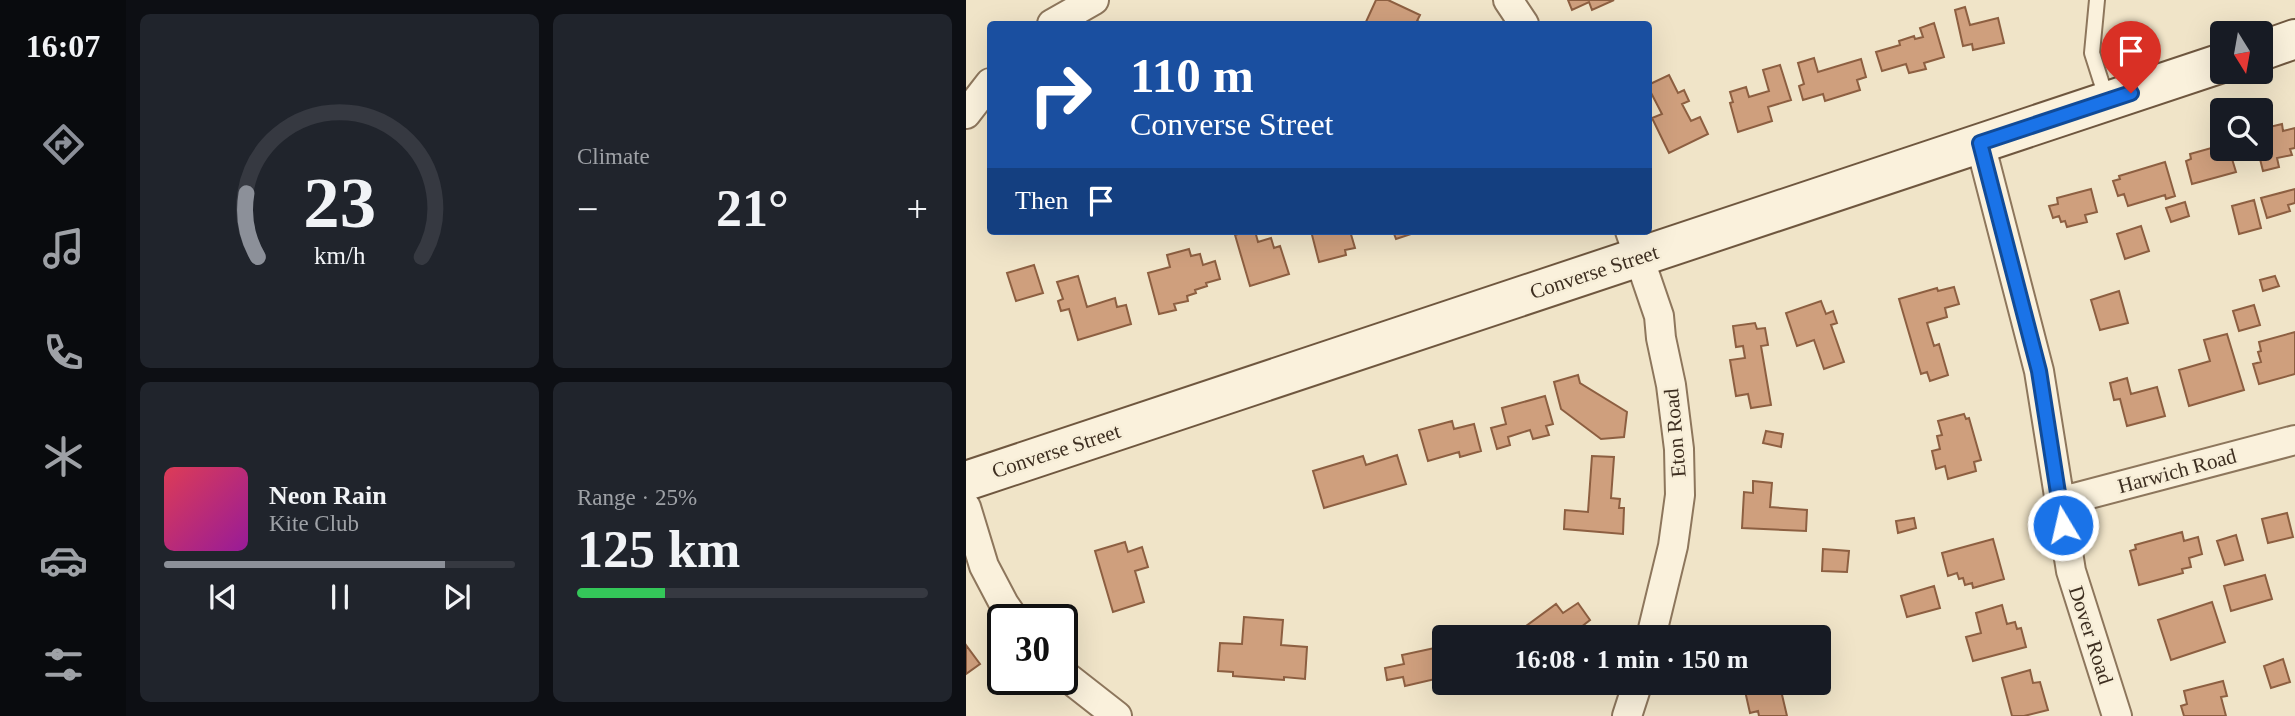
<!DOCTYPE html>
<html lang="en">
<head>
<meta charset="utf-8">
<style>
  :root { --surface:#171b24; --page:#20242c; --text:#f1f3f6; --muted:#9ea1a6; --line:#363941; --accent:#8c9099 }
  body { margin:0; font-family:"Times New Roman",serif; background:var(--page); color:var(--text); height:100vh; display:flex; flex-direction:column; font-size:26px; white-space:nowrap }
  * { box-sizing:border-box; margin:0 }
  p { font-size:23px; color:var(--muted) }
  .icon { flex:none; width:38px; height:38px; fill:none; stroke:currentColor; stroke-width:2; stroke-linecap:round; stroke-linejoin:round }
  .map { position:relative; flex:1; overflow:hidden }
  .side { display:flex; flex-direction:column; gap:14px; padding:14px; background:#0d0f14; width:840px }
  .side>* { flex:none }
  .banner { position:absolute; left:21px; top:21px; width:665px; height:214px; border-radius:7px; box-shadow:0 7px 28px #0002; background:#1a4fa0; color:#fff; overflow:hidden }
  .needle { width:46px; rotate:169deg }
  .fabs { position:absolute; left:1244px; top:21px; display:grid; gap:14px }
  .fabs a { display:grid; place-items:center; width:63px; height:63px; border-radius:7px; background:var(--surface); box-shadow:0 7px 28px #0002; font-size:35px }
  .speed { position:absolute; left:21px; top:604px; display:flex; gap:14px; font-size:35px; font-weight:700; text-align:center }
  .speed>* { display:grid; place-content:center; width:91px; height:91px; border-radius:50%; background:var(--surface); box-shadow:0 7px 28px #0002; line-height:1 }
  .speed .limit { border:4px solid #111; border-radius:10px; background:#fff; color:#111 }
  .pin { position:absolute; display:grid; place-items:center; width:60px; height:60px; color:#fff; margin:-72px -30px; border-radius:50% 50% 50% 0; rotate:-45deg; box-shadow:0 0 7px #0007 }
  .pin .icon { rotate:45deg }
  .me { position:absolute; width:77px; margin:-38px; rotate:351deg; stroke-linejoin:round; filter:drop-shadow(0 0 5px #0008) }
  .turn { display:flex; align-items:center; gap:24px; height:147px; padding:0 28px; font-size:32px }
  .turn .icon { width:91px; height:91px; stroke-width:2.5 }
  .turn b { display:block; font-size:49px; line-height:60px }
  .then { display:flex; align-items:center; height:66px; padding:0 28px; background:#0003; gap:14px; font-size:26px }
  .big { font-size:52px; font-weight:700; line-height:1.1 }
  .side .tile { flex:1; display:flex; flex-direction:column; justify-content:center; gap:10px; min-width:0; padding:0 24px; border-radius:10px; background:var(--page) }
  .side .dial { align-items:center; gap:0 }
  .dial svg { height:182px; overflow:visible; fill:none; stroke:var(--line); stroke-width:7; stroke-linecap:round; text-anchor:middle }
  .dial text { fill:var(--text); stroke:none }
  .song { display:flex; align-items:center; gap:21px }
  .cover { width:84px; height:84px; border-radius:10px; background:linear-gradient(135deg,hsl(350 70% 55%),hsl(300 70% 35%)) }
  .played { height:7px; border-radius:4px; background:linear-gradient(90deg,var(--accent) 80%,var(--line) 80%) }
  .keys { display:flex; justify-content:space-around; direction:ltr }
  .heat { display:flex; justify-content:space-between; align-items:center; font-size:38px; direction:ltr }
  .charge { height:10px; border-radius:5px; background:linear-gradient(90deg,#34c759 25%,var(--line) 0) }
  .side .tiles { flex:1; display:grid; gap:14px; grid-template-columns:repeat(2,1fr) }
  .trip { position:absolute; left:466px; top:625px; width:399px; height:70px; border-radius:7px; background:var(--surface); box-shadow:0 7px 28px #0002; font-weight:700; line-height:70px; text-align:center }
  main { display:flex; flex:1; min-height:0 }
  .dock { display:flex; flex-direction:column; width:126px; justify-content:space-around; align-items:center; background:#090b0e; color:var(--muted) }
  .dock .icon { width:49px; height:49px }
  .dock .active { color:var(--accent) }
  .dock b { font-size:32px; color:var(--text) }
  .map>svg:first-child { display:block }
</style>
</head>
<body>
<main>
<nav class="dock">
<b>16:07</b>
<svg class="icon active" aria-label="directions" viewBox="0 0 24 24"><path d="M12 3l9 9-9 9-9-9zM9 14v-3h6M13 9l2 2-2 2"/></svg>
<svg class="icon" aria-label="music" viewBox="0 0 24 24"><path d="M9 18V5l10-2v13"/><circle cx="6" cy="18" r="3"/><circle cx="16" cy="16" r="3"/></svg>
<svg class="icon" aria-label="phone" viewBox="0 0 24 24"><path d="M5 4h4l2 5-3 2q2 4 5 5l2-3 5 2v4C11 20 4 13 5 4z"/></svg>
<svg class="icon" aria-label="climate" viewBox="0 0 24 24"><path d="M12 3v18M4 7l16 10M4 17L20 7"/></svg>
<svg class="icon" aria-label="car" viewBox="0 0 24 24"><path d="M5 17H2v-5l4-1 3-4h7l3 4 3 1v5h-3M9 17h6M6 11h13"/><circle cx="7" cy="17" r="2"/><circle cx="17" cy="17" r="2"/></svg>
<svg class="icon" aria-label="filters" viewBox="0 0 24 24"><path d="M4 7h16M4 17h16"/><circle cx="9" cy="7" r="2"/><circle cx="15" cy="17" r="2"/></svg>
</nav>
<section class="side">
<div class="tiles">
<div class="tile dial"><svg viewBox="0 0 100 80">
<path d="M14 69A42 42 0 1 1 86 69"/>
<path d="M14 69A42 42 0 0 1 9 41" stroke="#8c9099"/>
<text x="50" y="56" font-size="32" font-weight="700">23</text>
<text x="50" y="72" font-size="11">km/h</text>
</svg></div>
<div class="tile"><p>Climate</p>
<div class="heat"><a>−</a><b class="big">21°</b><a>+</a></div>
</div>
<div class="tile">
<div class="song"><i class="cover"></i><div><b>Neon Rain</b><p>Kite Club</p></div></div>
<div class="played"></div>
<div class="keys"><svg class="icon" aria-label="previous" viewBox="0 0 24 24"><path d="M18 5L8 12l10 7zM5 5v14"/></svg><svg class="icon" aria-label="pause" viewBox="0 0 24 24"><path d="M8 5v14M16 5v14"/></svg><svg class="icon" aria-label="next" viewBox="0 0 24 24"><path d="M6 5l10 7-10 7zM19 5v14"/></svg></div>
</div>
<div class="tile"><p>Range · 25%</p><b class="big">125 km</b><div class="charge"></div></div>
</div>
</section>
<div class="map">
<svg width="1329" height="716" viewBox="0 0 1329 716">
  <rect width="100%" height="100%" fill="#f0e4c8"/>
  <!-- building -->
  <path fill="#cf9f7d" stroke="#8d5f41" stroke-width="2" d="M410,0H422L454,15L451,21L458,24H399Z
    M602,0H648L626,10L623,2L606,10Z
    M999,7L1004,25L1032,18L1038,43L1007,50L1006,44L997,46L989,10Z
    M968,23L978,57L958,63L960,69L943,73L940,64L916,71L910,52L934,45L933,41L948,36L949,39L957,37L954,28Z
    M848,58L852,72L895,59L900,77L891,80L894,90L859,101L857,94L837,100L833,86L838,84L832,63Z
    M814,65L825,100L802,107L806,121L772,132L764,103L767,102L764,92L780,87L783,97L803,91L797,70Z
    M703,75L712,93L718,90L723,101L716,104L725,121L734,117L742,134L703,153L686,118L696,114L682,87V85Z
    M1316,124L1317,131L1329,128V148L1324,149L1326,155L1311,158L1313,167L1297,171L1293,155L1289,156L1287,149H1295V129Z
    M1256,145V149H1263L1270,172L1226,184L1220,161L1225,159L1224,154Z
    M1199,162L1209,196L1200,199L1199,195L1162,206L1158,194L1152,196L1147,181L1154,179L1153,176Z
    M1125,189L1131,212L1119,215L1121,222L1101,227L1099,221L1095,222L1093,216L1087,218L1083,206L1092,204L1091,198Z
    M1329,189V203L1322,205L1324,211L1301,218L1295,198Z
    M1288,200L1295,228L1273,234L1266,206Z
    M1219,202L1223,216L1205,222L1200,208Z
    M1175,226L1183,251L1159,259L1151,234Z
    M281,231H289L292,242L305,238L308,248L314,246L323,274L284,286L269,235Z
    M345,231H384L389,248L379,250L380,255L353,262Z
    M427,231H454L430,239Z
    M223,249L225,256L234,254L237,265L249,261L254,279L240,283L241,286L229,290L230,293L221,296L222,301L208,304L210,310L193,314L182,273L204,267L201,255Z
    M68,265L77,293L50,301L41,273Z
    M112,276L121,307L149,298L151,307L160,305L165,324L112,340L103,309L95,311L92,301L97,299L91,282Z
    M1309,276L1313,286L1297,291L1294,280Z
    M988,287L993,304L979,308L981,317L961,323L968,346L973,344L982,375L964,381L961,372L955,374L933,299L971,288L972,291Z
    M1153,291L1162,323L1134,330L1125,300Z
    M855,301L860,314L867,311L871,323L865,325L878,362L858,369L848,340L831,346L820,313Z
    M1288,305L1294,325L1273,331L1267,311Z
    M789,323L791,329L799,328L802,345L795,346L805,405L785,408L782,394L770,396L764,360L779,358L777,346L770,347L767,326Z
    M1329,332V374L1293,384L1287,364L1295,362L1292,352L1295,351L1293,342Z
    M1261,334L1278,390L1223,406L1213,370L1244,361L1238,340Z
    M612,375L614,383L661,412L658,437L635,439L595,409L588,382Z
    M1161,378L1165,394L1191,387L1199,416L1161,426L1154,399L1148,400L1144,383Z
    M579,396L587,424L580,426L583,435L567,439L564,430L542,437L544,445L531,449L525,428L540,424L536,408Z
    M998,414L1000,419L1003,418L1015,460L1008,462L1010,471L982,479L979,466L970,469L966,451L974,449L971,436L976,435L972,421Z
    M486,421L488,429L508,424L515,451L494,457L493,452L462,461L453,430Z
    M800,431L817,434L815,447L797,443Z
    M431,455L440,484L358,508L347,471L397,456L400,465Z
    M626,456L648,457L645,498L654,499L653,508H658L657,534L598,529L599,510L622,512Z
    M787,481L806,483L804,507L841,510L840,531L776,528L778,492L787,493Z
    M1321,513L1327,537L1302,543L1296,519Z
    M948,518L950,528L932,533L930,521Z
    M1216,532L1218,541L1232,537L1236,554L1223,558L1225,567L1216,569L1217,573L1173,585L1164,551L1170,549L1169,545Z
    M1270,535L1277,560L1259,565L1251,541Z
    M1027,539L1038,579L1007,588L1006,583L999,585L997,578L993,579L991,573L982,576L976,553Z
    M159,542L162,552L176,547L182,567L169,571L178,602L147,612L129,551Z
    M857,549L883,551L881,572L856,571Z
    M1299,575L1306,599L1265,611L1258,586Z
    M968,586L974,608L941,617L935,596Z
    M1246,602L1259,642L1205,660L1192,620Z
    M612,603L624,620L605,635L607,637H545L590,604L597,613Z
    M1036,605L1041,624L1049,622L1051,629L1055,628L1060,647L1007,661L1000,637L1015,633L1010,613Z
    M278,617L317,620L315,645L341,647L339,679L318,677V680L267,676V672L252,671L254,643L276,644Z
    M0,645L14,664L0,674Z
    M478,646V677L439,686L437,677L421,680L419,668L438,664L436,655Z
    M1317,659L1324,682L1305,688L1298,666Z
    M1064,670L1067,683L1074,682L1082,710L1058,716H1046L1036,678Z
    M1257,681L1261,696L1255,697L1260,716H1218L1215,706L1221,704L1218,691Z
    M777,682H813L821,716H793L792,711L784,713Z"/>
  <g fill="none" stroke-linecap="round" stroke-linejoin="round">
    <defs>
      <path id="service" d="M1131,0L1126,53L1141,100"/>
      <path id="minor" d="M542,0L558,24
        M86,24L128,0
        M0,114L24,83
        M1014,143L1073,371L1105,571L1151,716
        M664,231L693,316L695,338L705,385L713,449L714,495L707,546L685,637
        M1093,502L1329,440
        M0,507L18,566L38,604L49,620
        M96,673L151,716
        M661,716L672,682"/>
      <path id="secondary" d="M1295,51L1329,39
        M0,481L1256,63"/>
    </defs>
    <!-- service casing -->
    <use href="#service" stroke="#8d765c" stroke-width="18"/>
    <!-- minor casing -->
    <use href="#minor" stroke="#8d765c" stroke-width="32"/>
    <!-- secondary casing -->
    <use href="#secondary" stroke="#6f573f" stroke-width="42"/>
    <!-- service -->
    <use href="#service" stroke="#faf1dc" stroke-width="14"/>
    <!-- minor -->
    <use href="#minor" stroke="#faf1dc" stroke-width="28"/>
    <!-- secondary -->
    <use href="#secondary" stroke="#faf1dc" stroke-width="38"/>
  </g>
  <g fill="none" stroke-linecap="round" stroke-linejoin="round">
    <defs>
      <path id="route" d="M1097,525L1073,371L1014,143L1165,93"/>
    </defs>
    <!-- route casing -->
    <use href="#route" stroke="#114b97" stroke-width="18"/>
    <!-- route -->
    <use href="#route" stroke="#1a73e8" stroke-width="12"/>
  </g>
  <g text-anchor="middle" dominant-baseline="central" stroke-width="5" stroke-linejoin="round" paint-order="stroke">
    <!-- street labels -->
    <g font-size="21" fill="#3d2e20" stroke="#f7eed8">
      <text transform="translate(628 272) rotate(-18)">Converse Street</text>
      <text transform="translate(709 433) rotate(-95)">Eton Road</text>
      <text transform="translate(90 451) rotate(-18)">Converse Street</text>
      <text transform="translate(1211 471) rotate(-15)">Harwich Road</text>
      <text transform="translate(1125 635) rotate(72)">Dover Road</text>
    </g>
  </g>
</svg>
<div class="fabs">
<a><svg class="needle" viewBox="-14 -14 28 28"><path d="M0-13l5 13h-10z" fill="#e53935"/><path d="M0 13l5-13h-10z" fill="#9ea1a6"/></svg></a>
<a><svg class="icon" aria-label="search" viewBox="0 0 24 24"><circle cx="10" cy="10" r="6"/><path d="M15 15l6 6"/></svg></a>
</div>
<div class="speed"><div class="limit">30</div></div>
<div class="pin" style="left:1165px;top:93px;background:#d93025"><svg class="icon" aria-label="arrive" viewBox="0 0 24 24"><path d="M6 21V4h12l-3 4 3 4H6"/></svg></div>
<svg class="me" style="left:1097px;top:525px" viewBox="-20 -20 40 40"><circle r="17" fill="#1a73e8" stroke="#fff" stroke-width="3"/><path d="M0-11L8 9 0 5-8 9z" fill="#fff"/></svg>
<div class="trip">16:08 · 1 min · 150 m</div>
<div class="banner">
<div class="turn"><svg class="icon" aria-label="right" viewBox="0 0 24 24"><path d="M7 20v-9h11M14 6l5 5-5 5"/></svg><div><b>110 m</b>Converse Street</div></div>
<div class="then">Then<svg class="icon" aria-label="arrive" viewBox="0 0 24 24"><path d="M6 21V4h12l-3 4 3 4H6"/></svg></div>
</div>
</div>
</main>
</body>
</html>
